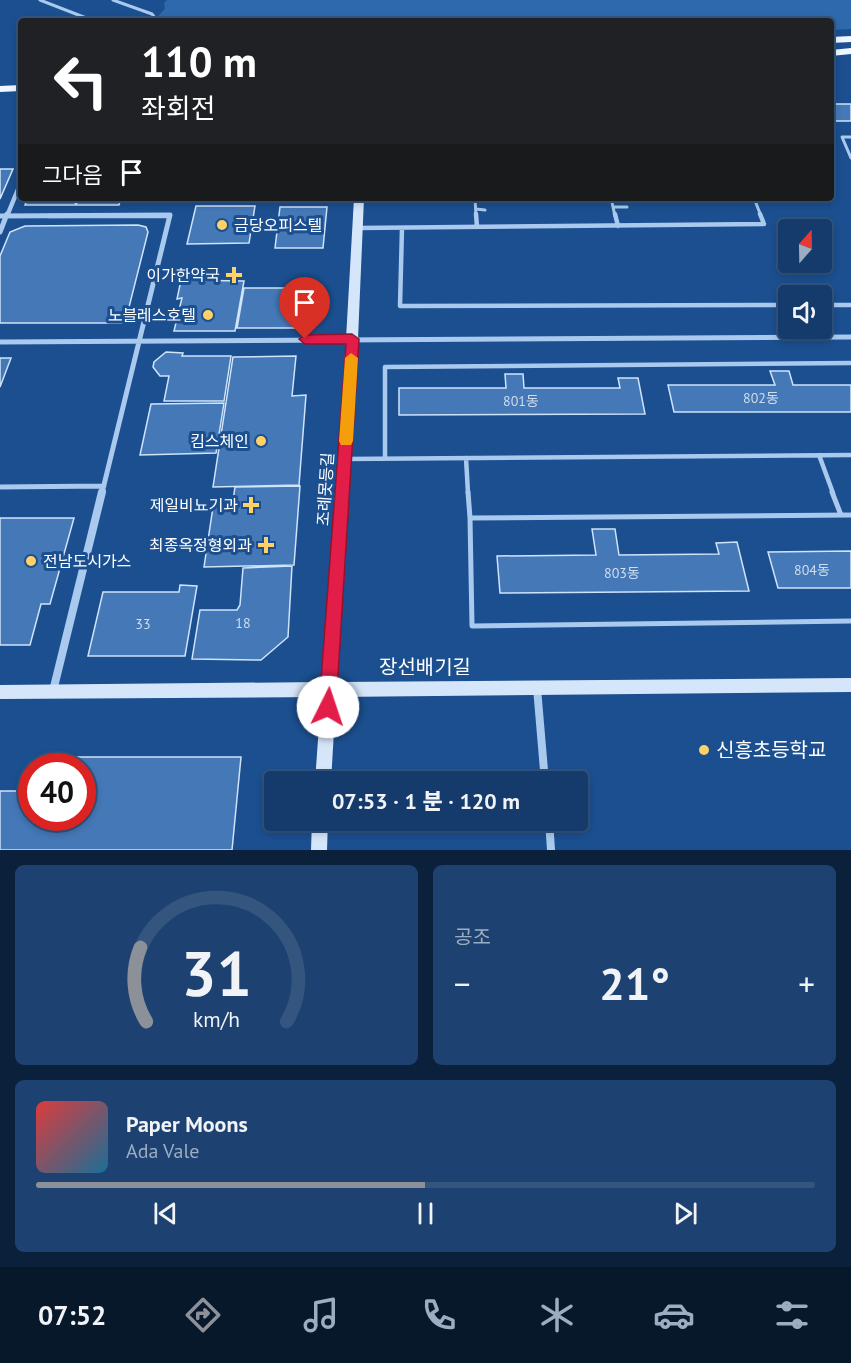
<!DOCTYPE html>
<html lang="ko">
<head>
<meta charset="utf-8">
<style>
  :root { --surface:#143b6b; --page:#1d4271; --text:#f1f3f6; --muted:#9dadc1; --line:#33557e; --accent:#8c9099 }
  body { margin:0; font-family:"PT Sans","Noto Sans KR",sans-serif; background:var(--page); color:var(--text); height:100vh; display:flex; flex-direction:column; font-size:22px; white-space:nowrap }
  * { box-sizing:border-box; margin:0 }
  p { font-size:20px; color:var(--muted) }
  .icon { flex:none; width:33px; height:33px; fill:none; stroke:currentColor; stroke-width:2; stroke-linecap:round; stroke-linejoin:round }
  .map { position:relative; height:850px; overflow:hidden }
  .panel { display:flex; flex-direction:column; gap:15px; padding:15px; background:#0b203b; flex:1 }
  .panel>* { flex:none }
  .hud { position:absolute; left:18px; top:18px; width:816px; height:183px; border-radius:6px; box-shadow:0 3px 9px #0003,0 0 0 2px var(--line); background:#202124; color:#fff; overflow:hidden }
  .needle { width:39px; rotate:20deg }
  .buttons { position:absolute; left:778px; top:219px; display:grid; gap:12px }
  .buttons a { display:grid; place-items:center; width:54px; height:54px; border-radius:6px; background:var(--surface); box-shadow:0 3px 9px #0003,0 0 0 2px var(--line); font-size:30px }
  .speed { position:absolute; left:18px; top:753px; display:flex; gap:12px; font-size:30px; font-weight:700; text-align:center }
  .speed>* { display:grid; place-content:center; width:78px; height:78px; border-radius:50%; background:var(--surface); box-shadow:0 3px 9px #0003,0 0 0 2px var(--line); line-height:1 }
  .speed .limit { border:9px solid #d22; background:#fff; color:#111 }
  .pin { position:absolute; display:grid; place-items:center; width:51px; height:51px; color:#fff; margin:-62px -26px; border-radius:50% 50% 50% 0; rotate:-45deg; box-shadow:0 0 6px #0007 }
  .pin .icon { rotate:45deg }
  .me { position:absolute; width:66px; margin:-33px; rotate:4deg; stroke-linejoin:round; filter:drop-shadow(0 0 4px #0008) }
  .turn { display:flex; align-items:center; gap:21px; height:126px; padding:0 24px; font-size:27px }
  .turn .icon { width:78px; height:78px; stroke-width:2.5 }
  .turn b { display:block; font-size:42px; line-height:51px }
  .then { display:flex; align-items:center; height:57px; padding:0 24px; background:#0003; gap:12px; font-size:22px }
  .big { font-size:45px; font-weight:800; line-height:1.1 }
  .panel .widget { flex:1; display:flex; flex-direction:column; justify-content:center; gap:9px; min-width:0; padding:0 21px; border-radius:9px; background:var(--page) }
  .panel .dial { align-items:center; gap:0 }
  .dial svg { height:156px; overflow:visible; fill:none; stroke:var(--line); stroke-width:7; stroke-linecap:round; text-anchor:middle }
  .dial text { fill:var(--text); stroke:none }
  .song { display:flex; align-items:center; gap:18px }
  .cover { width:72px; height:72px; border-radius:9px; background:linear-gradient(135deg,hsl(0 70% 55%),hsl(200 70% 35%)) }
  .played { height:6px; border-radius:3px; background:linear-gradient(90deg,var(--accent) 50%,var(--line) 50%) }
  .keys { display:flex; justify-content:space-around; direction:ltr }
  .heat { display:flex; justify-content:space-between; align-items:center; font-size:33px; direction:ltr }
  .panel .tiles { flex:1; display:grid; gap:15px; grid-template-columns:1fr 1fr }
  .widget:last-child { grid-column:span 2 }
  .trip { position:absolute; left:264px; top:771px; width:324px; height:60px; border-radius:6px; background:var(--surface); box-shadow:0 3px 9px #0003,0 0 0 2px var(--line); font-weight:800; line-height:60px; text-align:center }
  .dock { display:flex; height:96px; justify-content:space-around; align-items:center; background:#08182b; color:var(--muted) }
  .dock .icon { width:42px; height:42px }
  .dock .on { color:var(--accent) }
  .dock b { font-size:27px; color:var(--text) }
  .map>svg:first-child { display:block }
</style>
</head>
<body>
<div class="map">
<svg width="851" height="850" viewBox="0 0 851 850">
  <rect width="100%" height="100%" fill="#1b4f8f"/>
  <!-- green -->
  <path fill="#2e69ad" d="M167,0H851V29L831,30V21H153L165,9L164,3Z"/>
  <!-- building -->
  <path fill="#4478b7" stroke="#cfe3fa" stroke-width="1.5" d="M831,104H851V121H831Z
    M0,169H13L0,199Z
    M22,198H77L75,205H25L27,200Z
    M79,198H121L119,205H76Z
    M196,206H255L249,243L187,244Z
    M280,207H327L323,248H275Z
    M138,225L146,227L148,232L125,323H0V256L10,232L25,226Z
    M181,280L244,281L235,331H174L182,298L177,299Z
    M244,288H311L310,297H317L315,322L301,328H237Z
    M166,352L183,353L182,356H231L224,401H164L169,376H160L153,367L154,362Z
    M296,356L292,396L306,395L299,485L213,487L233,357Z
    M0,358H11L0,387Z
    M770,371H789L793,385H851V412H674L668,385H775Z
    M505,374H523L524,388H620L618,378H638L645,414L399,415V388H506Z
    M224,403L216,453L140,455L151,404Z
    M300,486L294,565L204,567L213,507H232L235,487Z
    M0,518H74L50,604H41L30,645H0Z
    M592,529H615L619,555L719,554L716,543L737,542L749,591L500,593L497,556L596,555Z
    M851,551V588H778L768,552Z
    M292,566L288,637L261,660L192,659L200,610H237L240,605L243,568Z
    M180,585L197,586L185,656H88L103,592H179Z
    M54,757H241L232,850H0V791H32V818H82V766H52Z"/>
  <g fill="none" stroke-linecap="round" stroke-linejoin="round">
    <!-- lane-far2 -->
    <path stroke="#a9c9ee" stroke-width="3" d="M40,0L94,21
      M113,0L152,14L155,18L151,21
      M851,137H842L851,158
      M475,198L476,216
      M611,198L615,216
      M754,198L761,216
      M613,207H627
      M476,209L485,210"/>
    <!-- lane-far1 -->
    <path stroke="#a9c9ee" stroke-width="4.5" d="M476,214L477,227
      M615,214L618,226
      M358,228L764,224L760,214
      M402,228L400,306L789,305
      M822,305H851
      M819,455L833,493
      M385,458V367L851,363
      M466,458L468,493
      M345,459L851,455"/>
    <!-- lane -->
    <path stroke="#a9c9ee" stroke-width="5" d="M468,492L470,518L851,515
      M832,492L841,515
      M470,518L472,626L851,621"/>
    <!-- street-far2 -->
    <path stroke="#a9c9ee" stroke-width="4.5" d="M7,216L21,182
      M49,216H170"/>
    <!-- street-far1 -->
    <path stroke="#a9c9ee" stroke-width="5" d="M0,216L170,215L102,493
      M0,232L7,214
      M0,342L851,337
      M0,487L104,486"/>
    <!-- street -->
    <path stroke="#a9c9ee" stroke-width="8" d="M537,688L545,782
      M53,691L102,492
      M549,820L551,850"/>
    <!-- secondary -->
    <path fill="#d6e6fa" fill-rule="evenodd" d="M354,198H364L358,339L337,682L851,678V692L336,697L331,782H315L321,697L0,699V685L322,682L346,339Z
      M312,820H328L327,850H311Z"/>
    <!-- primary -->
    <path fill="#f0f6ff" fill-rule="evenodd" d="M851,36V42L831,43V37Z
      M851,48V54L831,56V50Z
      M21,85V91L0,92V86Z"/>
  </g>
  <!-- route -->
  <path fill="#e11d48" stroke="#92132f" stroke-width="1.5" d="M352,334L359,339L336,707L334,713L328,715L322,713L319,707L346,344H305L299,339L305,335Z"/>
  <!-- slow -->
  <path fill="#f59e0b" d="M351,353L358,358L353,441L351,445H341L339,441L345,358Z"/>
  <!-- markers -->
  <g fill="#ffd166" stroke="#1b4f8f" stroke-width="2">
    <circle cx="222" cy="225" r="6"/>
    <path d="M231 266h6v6h6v6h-6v6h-6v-6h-6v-6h6z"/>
    <circle cx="208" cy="315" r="6"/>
    <circle cx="261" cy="441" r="6"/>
    <path d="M248 496h6v6h6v6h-6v6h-6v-6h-6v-6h6z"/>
    <path d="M263 536h6v6h6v6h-6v6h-6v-6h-6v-6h6z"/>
    <circle cx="31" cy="561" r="6"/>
    <circle cx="704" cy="750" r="6"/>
  </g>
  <g text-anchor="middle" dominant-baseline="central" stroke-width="6" stroke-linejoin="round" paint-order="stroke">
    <!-- number labels -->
    <g font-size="14" fill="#d0dded">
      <text x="761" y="398">802동</text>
      <text x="521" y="401">801동</text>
      <text x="812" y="570">804동</text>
      <text x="622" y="573">803동</text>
      <text x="243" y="623">18</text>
      <text x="143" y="624">33</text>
    </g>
    <!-- poi labels -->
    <g font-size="16" fill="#fff" stroke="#1b4f8f" text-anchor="end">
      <text x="234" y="225" text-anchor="start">금당오피스텔</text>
      <text x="220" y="275">이가한약국</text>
      <text x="196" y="315">노블레스호텔</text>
      <text x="249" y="441">킴스체인</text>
      <text x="238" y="505">제일비뇨기과</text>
      <text x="252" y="545">최종옥정형외과</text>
      <text x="43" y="561" text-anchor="start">전남도시가스</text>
    </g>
    <!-- street labels -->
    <g font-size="16" fill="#fff" stroke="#1b4f8f">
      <text transform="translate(325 489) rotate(-86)">조례못등길</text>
    </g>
    <!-- near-street labels -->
    <g font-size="20" fill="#fff" stroke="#1b4f8f">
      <text x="425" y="667">장선배기길</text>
    </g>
    <!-- near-poi labels -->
    <g font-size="20" fill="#fff" stroke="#1b4f8f" text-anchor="start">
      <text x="716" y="750">신흥초등학교</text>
    </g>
  </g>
</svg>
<div class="buttons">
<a><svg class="needle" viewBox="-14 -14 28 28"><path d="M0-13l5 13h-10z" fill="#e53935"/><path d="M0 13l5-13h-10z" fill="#9dadc1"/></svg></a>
<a><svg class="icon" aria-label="sound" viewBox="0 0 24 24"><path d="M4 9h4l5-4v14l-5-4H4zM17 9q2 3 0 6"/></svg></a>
</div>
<div class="speed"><div class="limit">40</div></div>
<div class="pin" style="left:305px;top:339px;background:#d93025"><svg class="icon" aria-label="arrive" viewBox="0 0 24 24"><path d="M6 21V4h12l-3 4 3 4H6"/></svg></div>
<svg class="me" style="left:328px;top:707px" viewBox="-20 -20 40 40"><circle r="19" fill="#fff"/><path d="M0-13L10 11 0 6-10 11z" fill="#e11d48"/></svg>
<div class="trip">07:53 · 1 분 · 120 m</div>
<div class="hud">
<div class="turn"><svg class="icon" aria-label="left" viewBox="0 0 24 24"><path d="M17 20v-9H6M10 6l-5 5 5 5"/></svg><div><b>110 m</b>좌회전</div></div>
<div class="then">그다음<svg class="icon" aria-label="arrive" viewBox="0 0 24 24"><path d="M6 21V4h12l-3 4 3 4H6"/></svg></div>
</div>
</div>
<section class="panel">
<div class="tiles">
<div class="widget dial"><svg viewBox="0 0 100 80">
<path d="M14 69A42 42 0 1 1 86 69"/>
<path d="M14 69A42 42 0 0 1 11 31" stroke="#8c9099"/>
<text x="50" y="56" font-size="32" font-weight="700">31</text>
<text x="50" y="72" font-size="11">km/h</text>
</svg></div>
<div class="widget"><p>공조</p>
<div class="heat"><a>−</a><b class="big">21°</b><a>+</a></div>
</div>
<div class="widget">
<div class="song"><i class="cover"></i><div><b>Paper Moons</b><p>Ada Vale</p></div></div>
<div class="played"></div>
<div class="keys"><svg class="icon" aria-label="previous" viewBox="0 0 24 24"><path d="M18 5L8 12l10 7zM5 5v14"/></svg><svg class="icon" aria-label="pause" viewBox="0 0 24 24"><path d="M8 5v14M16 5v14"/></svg><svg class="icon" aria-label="next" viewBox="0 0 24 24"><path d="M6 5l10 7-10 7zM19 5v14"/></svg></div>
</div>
</div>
</section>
<nav class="dock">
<b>07:52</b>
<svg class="icon on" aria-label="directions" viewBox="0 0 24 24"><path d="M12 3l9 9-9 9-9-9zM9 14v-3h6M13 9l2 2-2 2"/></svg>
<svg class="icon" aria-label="music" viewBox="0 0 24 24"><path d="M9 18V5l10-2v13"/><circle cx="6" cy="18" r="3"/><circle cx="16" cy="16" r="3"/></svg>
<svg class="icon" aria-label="phone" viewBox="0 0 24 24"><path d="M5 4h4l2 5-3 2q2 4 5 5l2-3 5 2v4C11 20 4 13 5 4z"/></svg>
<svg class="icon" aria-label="climate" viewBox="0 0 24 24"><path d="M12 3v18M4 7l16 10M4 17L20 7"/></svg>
<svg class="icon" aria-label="car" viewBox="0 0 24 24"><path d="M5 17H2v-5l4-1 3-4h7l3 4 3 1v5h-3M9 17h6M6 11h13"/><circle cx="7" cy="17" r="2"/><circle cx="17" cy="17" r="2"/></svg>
<svg class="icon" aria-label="filters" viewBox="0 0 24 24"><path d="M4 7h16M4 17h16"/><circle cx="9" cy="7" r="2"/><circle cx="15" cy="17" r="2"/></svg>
</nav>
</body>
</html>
